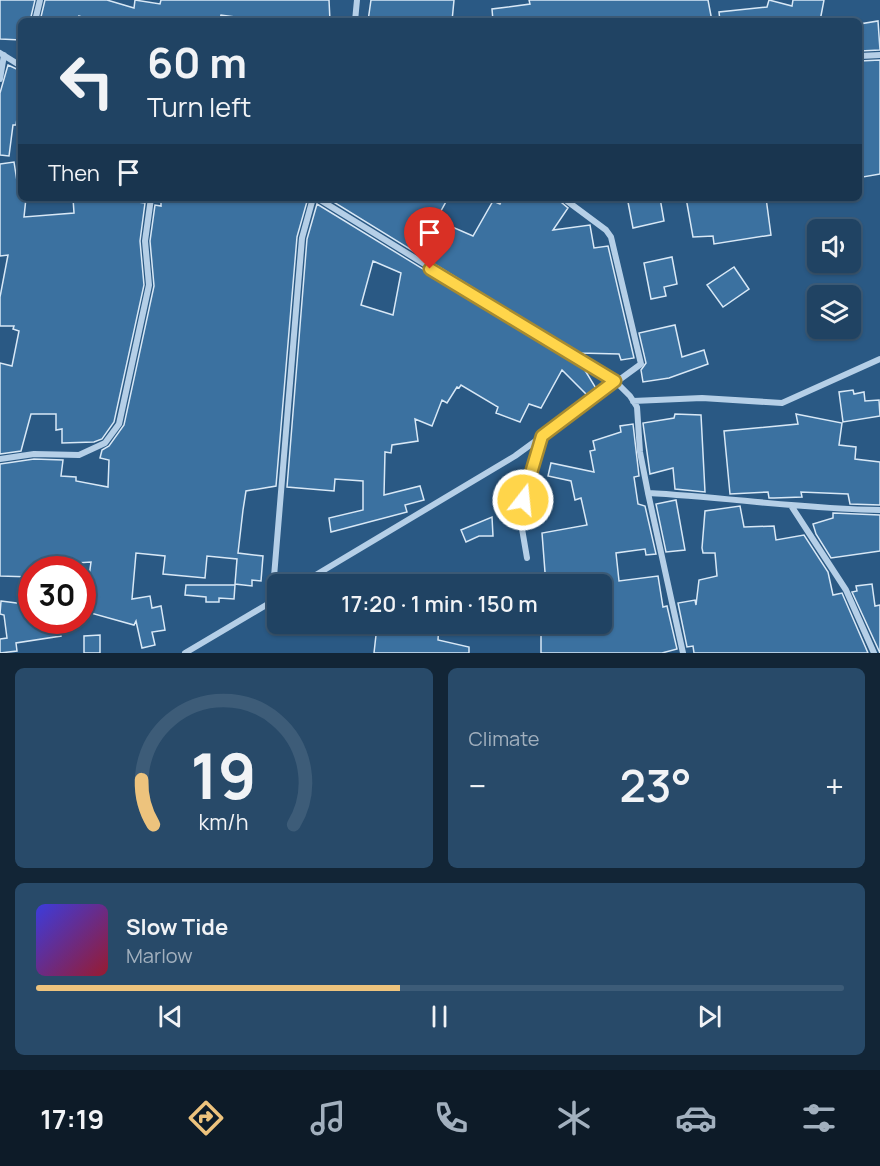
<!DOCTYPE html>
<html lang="en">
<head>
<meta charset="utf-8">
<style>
  :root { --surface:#204363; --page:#284a69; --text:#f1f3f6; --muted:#a2b0be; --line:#3d5c78; --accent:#edc37d }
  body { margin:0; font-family:Manrope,sans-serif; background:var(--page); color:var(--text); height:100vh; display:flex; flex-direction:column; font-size:22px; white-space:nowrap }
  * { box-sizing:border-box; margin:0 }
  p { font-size:20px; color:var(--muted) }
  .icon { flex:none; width:33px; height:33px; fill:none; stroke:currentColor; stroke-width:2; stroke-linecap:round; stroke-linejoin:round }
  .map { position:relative; height:653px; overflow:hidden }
  .sheet { display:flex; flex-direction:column; gap:15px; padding:15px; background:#122536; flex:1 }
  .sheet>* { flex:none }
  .banner { position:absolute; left:18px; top:18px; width:844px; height:183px; border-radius:9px; box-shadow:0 2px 4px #0004,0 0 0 2px var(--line); background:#204363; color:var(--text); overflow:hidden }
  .tools { position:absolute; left:807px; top:219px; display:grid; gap:12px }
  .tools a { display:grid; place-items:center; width:54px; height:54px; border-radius:9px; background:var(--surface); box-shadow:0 2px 4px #0004,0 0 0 2px var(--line); font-size:30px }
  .speed { position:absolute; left:18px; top:556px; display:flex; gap:12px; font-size:30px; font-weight:700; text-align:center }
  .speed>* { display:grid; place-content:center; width:78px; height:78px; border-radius:50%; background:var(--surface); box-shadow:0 2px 4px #0004,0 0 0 2px var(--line); line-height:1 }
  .speed .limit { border:9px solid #d22; background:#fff; color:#111 }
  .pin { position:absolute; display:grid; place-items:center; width:51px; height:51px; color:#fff; margin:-62px -26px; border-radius:50% 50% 50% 0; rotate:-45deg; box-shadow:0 0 6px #0007 }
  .pin .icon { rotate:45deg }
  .me { position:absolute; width:66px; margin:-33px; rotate:16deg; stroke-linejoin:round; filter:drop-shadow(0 0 4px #0008) }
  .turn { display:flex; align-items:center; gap:21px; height:126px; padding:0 30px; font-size:27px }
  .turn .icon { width:78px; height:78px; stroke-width:2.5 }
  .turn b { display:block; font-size:42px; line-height:51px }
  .then { display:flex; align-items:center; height:57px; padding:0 30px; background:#0003; gap:12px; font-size:22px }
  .big { font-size:45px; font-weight:600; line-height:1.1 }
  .sheet .tile { flex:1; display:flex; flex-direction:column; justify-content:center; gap:9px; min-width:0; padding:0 21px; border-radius:9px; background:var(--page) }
  .sheet .dial { align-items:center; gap:0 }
  .dial svg { height:156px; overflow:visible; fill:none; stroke:var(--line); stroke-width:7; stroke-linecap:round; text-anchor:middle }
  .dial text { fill:var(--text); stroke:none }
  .song { display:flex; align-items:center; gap:18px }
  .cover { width:72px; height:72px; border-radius:9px; background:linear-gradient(135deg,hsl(240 70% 55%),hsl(350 70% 35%)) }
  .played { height:6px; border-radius:3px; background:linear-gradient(90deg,var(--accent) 45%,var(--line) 45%) }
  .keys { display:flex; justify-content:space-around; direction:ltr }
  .heat { display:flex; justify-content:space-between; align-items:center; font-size:33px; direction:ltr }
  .sheet .tiles { flex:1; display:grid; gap:15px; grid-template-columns:1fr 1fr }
  .tile:last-child { grid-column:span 2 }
  .trip { position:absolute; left:267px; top:574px; width:345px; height:60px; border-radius:9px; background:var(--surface); box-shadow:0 2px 4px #0004,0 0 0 2px var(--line); font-weight:600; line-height:60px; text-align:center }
  .menu { display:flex; height:96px; justify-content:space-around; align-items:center; background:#0d1b28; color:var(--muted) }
  .menu .icon { width:42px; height:42px }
  .menu .current { color:var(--accent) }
  .menu b { font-size:27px; color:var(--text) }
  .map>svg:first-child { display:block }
</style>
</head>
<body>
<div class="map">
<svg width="880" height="653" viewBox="0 0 880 653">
  <rect width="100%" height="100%" fill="#2a5984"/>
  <!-- building -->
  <path fill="#3b71a0" stroke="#d8e8f6" stroke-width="1.5" fill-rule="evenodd" d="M0,0H35L30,21H21V40L0,39Z
    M45,0H107L134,8L135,0L160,4L161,0H329L330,21H265L221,15L219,21H94L79,16V21L54,19V21H40Z
    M371,0H454L452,21H368Z
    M529,0H708L712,21H493L492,9L530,4Z
    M769,0L792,6L793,0H824L820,21H720L719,12L767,7Z
    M878,21L880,50L860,51V24Z
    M880,60V174L863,177L860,155V61Z
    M8,65L21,71V92L16,125H13L9,156L0,155V93Z
    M14,162L17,181H21V198H26L24,217L74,213L73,198H111L145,203L140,241L144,285L114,422L102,439L94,442L62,443V429L56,430V414H31L21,451L0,454V363L12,366L19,331L13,329L14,326H0V297L8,255L0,256V164Z
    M161,198H308L297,237L276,486L246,491L243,510L238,553L263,556L261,581L252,580V586L235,584L237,559L207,556L205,578L163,574L165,556L136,553L132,599L150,596L152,608L161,606L165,630L152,632L155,645L142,648L136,621L134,625L87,612L85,606L91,562L46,565L47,568L32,570V577L0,576V464L34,459L63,460L61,476L76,477V481L108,487L109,460L100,458L102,450L109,446L124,425L154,286L150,241L155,205L161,206Z
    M327,198H448L436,220L473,236L493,201L500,204L503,198H556L568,208L553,230L590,225L594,248L608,246L634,358L621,360L619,354L579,353Z
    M648,198H660L664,221L633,228L628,202Z
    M686,198H766L771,235L714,244L713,236L693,237Z
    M317,204L583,367L597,390L588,396L562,370L541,408L529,404L520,422L496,413L498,407L461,385L459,388L457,387L447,403L442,400L432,426L415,419L418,441L392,445L391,453L385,452L384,495L420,486L424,500L405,505L407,512L331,532L329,518L363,510V481L335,479L334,491L287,487L307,239ZM373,261L401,273L393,315L361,305Z
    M672,257L677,284L664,287L666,296L651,299L644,263Z
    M734,267L749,289L723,307L707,285Z
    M675,325L682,357L704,350L708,364L669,378L643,382L641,370L646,363L639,333Z
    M853,390L854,394L864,392L865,401L879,400L880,416L843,422L839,392Z
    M675,414L701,415L705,492L675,489L673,468L650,474L643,423L674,418Z
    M796,414L842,423L839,445L856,447L855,459L880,462V505L850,504L848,494L801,492L802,497L774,498H769L768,492L730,494L724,431L798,424Z
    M633,424L639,476L634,477L638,504L645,506L656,554L646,555L645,549L616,553L619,581L658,576L663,607L667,606L677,649L662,653H541V624H602V585H546L542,533L587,525L581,498L575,500L571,481L548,476L551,463L594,472L590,451L595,450L593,441L621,432L620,426Z
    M676,500L685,550L666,552L656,504Z
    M740,506L744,527L774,526L776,540L804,535L828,572L833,595L842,593L868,653H694L693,646L687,647L678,603L695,600L696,605L699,580L717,576L715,553H703L702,548L705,511Z
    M833,513L880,515V551L831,558L816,534L813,524L833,518Z
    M492,517L493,536H479L466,542L461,530Z
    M872,584L875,606L880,605V653L852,592L857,591L856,586Z
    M186,585H235L234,599L219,598V602H206V597L185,595Z
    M1,601L32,605V621H59L61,636L16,643L17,651L0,653V639L7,638L4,615L0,614Z
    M399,624H439L438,640L469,647V653H374L377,626L399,628Z
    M100,635V653H84V636Z"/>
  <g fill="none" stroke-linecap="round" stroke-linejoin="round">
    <!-- minor -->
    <path stroke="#b5cfe7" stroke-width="6" d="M35,21L40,0
      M355,21L357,0
      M0,53L21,66
      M860,56L880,55
      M0,79L4,55
      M317,198L615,381L630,396L637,407L640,452L648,493L683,653
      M633,401L702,398L782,403L880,359
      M0,459L34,454L79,455L105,443L119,424L149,285L145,241L151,198
      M648,493C725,497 802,509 880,510
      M792,507L846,590L874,653
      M527,558L520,517L541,437
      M299,585L515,456L641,364L611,237L606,230L563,198
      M272,601L302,238L313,198
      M185,653L278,598"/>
  </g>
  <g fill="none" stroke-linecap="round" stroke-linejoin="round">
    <defs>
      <path id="route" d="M430,269L615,381L542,436L523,500"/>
    </defs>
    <!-- route casing -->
    <use href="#route" stroke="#a68a30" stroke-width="15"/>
    <!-- route -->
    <use href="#route" stroke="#ffd54a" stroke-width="10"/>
  </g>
</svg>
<div class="tools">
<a><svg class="icon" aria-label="sound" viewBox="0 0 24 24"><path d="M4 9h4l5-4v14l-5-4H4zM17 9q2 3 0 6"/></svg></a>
<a><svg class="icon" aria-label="layers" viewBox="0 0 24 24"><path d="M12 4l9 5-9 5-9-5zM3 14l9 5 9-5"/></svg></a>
</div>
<div class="speed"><div class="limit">30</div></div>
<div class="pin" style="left:430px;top:269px;background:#d93025"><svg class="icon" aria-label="arrive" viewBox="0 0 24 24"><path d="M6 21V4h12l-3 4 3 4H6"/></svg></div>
<svg class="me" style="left:523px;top:500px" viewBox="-20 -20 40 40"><circle r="17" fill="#ffd54a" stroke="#fff" stroke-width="3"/><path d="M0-11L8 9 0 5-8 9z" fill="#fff"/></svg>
<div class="trip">17:20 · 1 min · 150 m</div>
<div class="banner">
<div class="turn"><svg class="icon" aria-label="left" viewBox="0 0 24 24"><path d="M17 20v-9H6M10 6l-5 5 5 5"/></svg><div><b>60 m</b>Turn left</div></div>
<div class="then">Then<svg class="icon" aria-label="arrive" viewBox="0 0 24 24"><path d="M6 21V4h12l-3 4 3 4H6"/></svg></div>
</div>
</div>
<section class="sheet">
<div class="tiles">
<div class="tile dial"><svg viewBox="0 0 100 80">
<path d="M14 69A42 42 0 1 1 86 69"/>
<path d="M14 69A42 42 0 0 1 8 46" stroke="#edc37d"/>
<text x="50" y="56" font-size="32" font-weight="700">19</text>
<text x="50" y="72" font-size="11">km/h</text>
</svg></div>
<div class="tile"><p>Climate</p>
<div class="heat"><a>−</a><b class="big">23°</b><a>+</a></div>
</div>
<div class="tile">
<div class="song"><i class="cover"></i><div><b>Slow Tide</b><p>Marlow</p></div></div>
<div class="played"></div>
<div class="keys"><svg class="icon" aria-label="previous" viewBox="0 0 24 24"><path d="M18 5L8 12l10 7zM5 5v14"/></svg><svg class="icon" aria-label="pause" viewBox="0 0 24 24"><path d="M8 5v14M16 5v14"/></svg><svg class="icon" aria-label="next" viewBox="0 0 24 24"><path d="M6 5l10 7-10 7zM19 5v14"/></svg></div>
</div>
</div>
</section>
<nav class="menu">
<b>17:19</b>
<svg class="icon current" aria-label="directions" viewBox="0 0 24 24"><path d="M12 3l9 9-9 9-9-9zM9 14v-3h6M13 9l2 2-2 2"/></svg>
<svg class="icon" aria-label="music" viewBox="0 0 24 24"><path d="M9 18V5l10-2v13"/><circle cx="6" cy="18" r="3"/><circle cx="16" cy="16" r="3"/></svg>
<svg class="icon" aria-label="phone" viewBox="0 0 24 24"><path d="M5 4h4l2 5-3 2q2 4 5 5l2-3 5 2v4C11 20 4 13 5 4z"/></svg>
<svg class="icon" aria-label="climate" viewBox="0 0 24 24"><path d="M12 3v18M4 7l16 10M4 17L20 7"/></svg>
<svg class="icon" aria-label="car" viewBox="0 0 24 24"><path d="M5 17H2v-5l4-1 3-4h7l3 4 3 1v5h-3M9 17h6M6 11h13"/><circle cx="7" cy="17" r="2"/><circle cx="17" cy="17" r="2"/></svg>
<svg class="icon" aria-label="filters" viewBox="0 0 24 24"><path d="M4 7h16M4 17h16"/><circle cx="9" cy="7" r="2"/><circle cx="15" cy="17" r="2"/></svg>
</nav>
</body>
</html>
